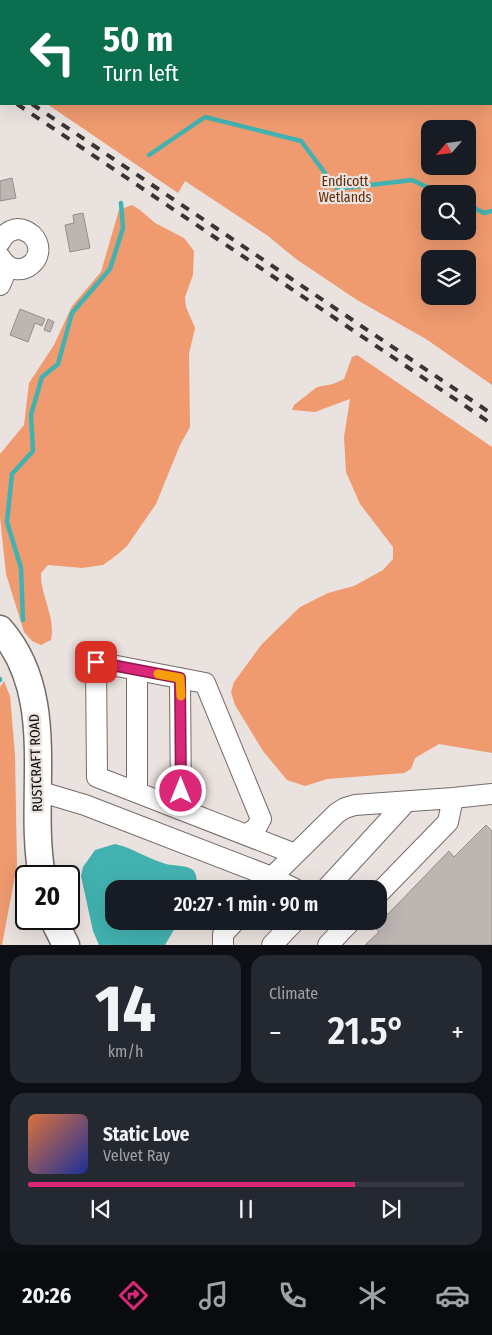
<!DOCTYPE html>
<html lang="en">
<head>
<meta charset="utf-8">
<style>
  :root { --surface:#171b24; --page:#242831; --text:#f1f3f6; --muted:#9ea1a6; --line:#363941; --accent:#db2777 }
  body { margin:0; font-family:"Fira Sans Condensed",sans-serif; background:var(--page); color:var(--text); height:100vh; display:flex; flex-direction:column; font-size:19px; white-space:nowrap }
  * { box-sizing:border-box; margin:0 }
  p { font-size:16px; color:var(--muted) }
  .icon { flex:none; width:28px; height:28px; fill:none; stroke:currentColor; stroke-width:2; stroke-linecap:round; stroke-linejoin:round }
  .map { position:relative; height:945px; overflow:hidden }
  .side { display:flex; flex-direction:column; gap:10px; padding:10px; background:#0d0f14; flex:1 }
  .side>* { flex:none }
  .top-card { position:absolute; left:0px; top:0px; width:492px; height:105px; box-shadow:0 5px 20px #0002; background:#0b6e4f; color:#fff; overflow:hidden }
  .needle { width:32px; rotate:242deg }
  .tools { position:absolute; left:421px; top:120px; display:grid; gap:10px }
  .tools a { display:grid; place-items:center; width:55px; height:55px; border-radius:10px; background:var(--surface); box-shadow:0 5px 20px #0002; font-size:25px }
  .speed { position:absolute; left:15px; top:865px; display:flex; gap:10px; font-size:25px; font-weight:700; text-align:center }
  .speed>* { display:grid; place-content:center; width:65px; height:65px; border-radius:50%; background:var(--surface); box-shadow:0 5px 20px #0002; line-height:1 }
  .speed .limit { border:2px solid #111; border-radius:8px; background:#fff; color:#111 }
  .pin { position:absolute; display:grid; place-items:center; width:42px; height:42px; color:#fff; margin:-21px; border-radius:10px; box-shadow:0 2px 8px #0006 }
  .me { position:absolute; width:55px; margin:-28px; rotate:0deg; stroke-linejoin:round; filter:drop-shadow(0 0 4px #0008) }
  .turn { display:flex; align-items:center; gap:18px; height:105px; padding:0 20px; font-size:22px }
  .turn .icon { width:65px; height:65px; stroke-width:2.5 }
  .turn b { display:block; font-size:35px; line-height:42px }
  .big { font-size:38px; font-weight:600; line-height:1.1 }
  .side .card { flex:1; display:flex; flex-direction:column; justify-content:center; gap:8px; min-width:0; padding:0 18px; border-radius:15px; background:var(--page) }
  .side .dial { align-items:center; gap:0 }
  .dial b { font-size:65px; line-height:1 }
  .song { display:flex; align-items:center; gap:15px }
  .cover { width:60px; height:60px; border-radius:8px; background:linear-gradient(135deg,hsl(20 70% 55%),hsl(230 70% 35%)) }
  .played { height:5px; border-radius:2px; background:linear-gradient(90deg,var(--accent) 75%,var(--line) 75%) }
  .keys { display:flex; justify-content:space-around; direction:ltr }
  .heat { display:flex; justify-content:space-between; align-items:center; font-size:28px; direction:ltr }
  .side .tiles { flex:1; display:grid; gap:10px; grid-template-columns:1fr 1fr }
  .card:last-child { grid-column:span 2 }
  .trip { position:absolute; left:105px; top:880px; width:282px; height:50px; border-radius:15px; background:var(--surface); box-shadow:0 5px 20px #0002; font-weight:600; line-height:50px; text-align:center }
  .menu { display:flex; height:80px; justify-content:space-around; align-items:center; background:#090b0e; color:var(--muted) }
  .menu .icon { width:35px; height:35px }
  .menu .current { color:var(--accent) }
  .menu b { font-size:22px; color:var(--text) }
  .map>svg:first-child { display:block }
</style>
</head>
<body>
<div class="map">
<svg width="492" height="945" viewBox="0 0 492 945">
  <rect width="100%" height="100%" fill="#eae2de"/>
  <!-- green -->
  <path fill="#ef9a6f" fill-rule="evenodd" d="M0,0H492V385L426,339L357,300L296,259L268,236L185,181L178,193L47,104H491V1H1V72ZM430,129H468V166H430ZM430,194H468V231H430ZM430,259H468V296H430Z
    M132,205L140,210L155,223L184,238L194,251L193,275L185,297L186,307L195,328L189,354L190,427L180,445L156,504L127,546L118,554L103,565L82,568L48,565L41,573C40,595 56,617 51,640L41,645L32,641L24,632L6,574L0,517V454L24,425L29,383L54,345L72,306L101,272L119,210Z
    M357,355L492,447V753L439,744L415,758L411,769L404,773L327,779L305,786L287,780L263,751L235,705L231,692L234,682L262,644L300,607L328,593L354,586L383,570L393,559V547L360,504L346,472L344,437L350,399L315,412L292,410L294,405L317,387L333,384L344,379L352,357Z
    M4,681L10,696L15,755L17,865L2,945H0V687Z"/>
  <!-- water -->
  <path fill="#42b2b0" d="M115,844C133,848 148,859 166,864C174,866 187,865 193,870C198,876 197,882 195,889H114V921H179L165,945H99L93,931L81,876L83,867L95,850Z"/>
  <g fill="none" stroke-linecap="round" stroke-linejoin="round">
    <!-- stream -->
    <path stroke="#42b2b0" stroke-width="4.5" d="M149,155L205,117L301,141L337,189L412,180L442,194
      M468,205L484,213L492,211
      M23,620L21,568L7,522L12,474L33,451L31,415L42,377L58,364L72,313L110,269L123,228L121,203
      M0,680V679"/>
  </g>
  <!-- building -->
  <path fill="#bdb5b2" stroke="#948d8a" d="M12,178L16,198L0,201V181Z
    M83,213L90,248L70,252L65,225L74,223L73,215Z
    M20,309L45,319L42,326L35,323L28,342L10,335Z
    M48,319L54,322L50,332L44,330Z
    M486,825L492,831V945H365L379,932L374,927L382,919L379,916V911L382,908L388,914L449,851L454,857Z"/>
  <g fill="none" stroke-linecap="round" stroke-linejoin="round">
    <defs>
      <path id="minor" d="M0,242C4,234 9,230 18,229C24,229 28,232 32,235C53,257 17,286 0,257
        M0,285L8,266
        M180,678L181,809
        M38,791L85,805L264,874L295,889
        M137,792V670
        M247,835L256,828L261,819L205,683L96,662L97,777C163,802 229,828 295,854
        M271,878L337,813L345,808L355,805L453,798L492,794
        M326,889L406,802
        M379,893L448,822L453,798
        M223,945V934L235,921
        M272,945L295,921
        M328,945L351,921"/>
      <path id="major" d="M0,629C60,697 27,795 42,876
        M53,919L66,945"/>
    </defs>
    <!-- minor casing -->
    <use href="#minor" stroke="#736c69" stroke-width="22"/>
    <!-- major casing -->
    <use href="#major" stroke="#736c69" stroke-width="29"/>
    <!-- minor -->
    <use href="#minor" stroke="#fff" stroke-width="20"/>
    <!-- major -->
    <use href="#major" stroke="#fff" stroke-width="26"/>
    <!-- rail -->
    <path stroke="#383534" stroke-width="4" stroke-dasharray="9 9" stroke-linecap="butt" d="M0,82L1,83
      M0,92L1,93
      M17,104L492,424
      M32,104L492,414"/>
  </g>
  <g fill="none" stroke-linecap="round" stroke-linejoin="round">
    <defs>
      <path id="route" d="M96,662L180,678L181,791"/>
    </defs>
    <!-- route casing -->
    <use href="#route" stroke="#8e194d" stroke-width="12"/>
    <!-- route -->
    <use href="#route" stroke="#db2777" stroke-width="9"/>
    <!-- slow -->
    <path stroke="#f59e0b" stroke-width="9" d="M158,674L180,678L181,696"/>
  </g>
  <g text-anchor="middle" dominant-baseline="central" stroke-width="4.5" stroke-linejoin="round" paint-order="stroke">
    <!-- park labels -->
    <g font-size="14" fill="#632a08" stroke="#eae2de">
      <text x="345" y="181">Endicott<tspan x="345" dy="16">Wetlands</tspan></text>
    </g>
    <!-- street labels -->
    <g font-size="14" fill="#0d0b0a" stroke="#eae2de">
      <text transform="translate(36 763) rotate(-92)">RUSTCRAFT ROAD</text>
    </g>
  </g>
</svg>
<div class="tools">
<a><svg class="needle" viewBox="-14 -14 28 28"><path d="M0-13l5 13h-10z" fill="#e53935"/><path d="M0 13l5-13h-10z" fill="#9ea1a6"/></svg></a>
<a><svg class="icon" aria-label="search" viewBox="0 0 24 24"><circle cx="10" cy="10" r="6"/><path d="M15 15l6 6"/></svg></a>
<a><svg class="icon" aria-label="layers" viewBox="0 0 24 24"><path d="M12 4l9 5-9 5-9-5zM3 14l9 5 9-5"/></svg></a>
</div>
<div class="speed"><div class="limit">20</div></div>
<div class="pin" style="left:96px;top:662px;background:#d93025"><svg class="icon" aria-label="arrive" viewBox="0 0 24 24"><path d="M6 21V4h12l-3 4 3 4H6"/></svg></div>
<svg class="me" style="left:181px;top:791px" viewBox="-20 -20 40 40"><circle r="17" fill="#db2777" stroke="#fff" stroke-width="3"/><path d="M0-11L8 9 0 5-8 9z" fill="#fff"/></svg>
<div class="trip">20:27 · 1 min · 90 m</div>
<div class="top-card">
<div class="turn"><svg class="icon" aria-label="left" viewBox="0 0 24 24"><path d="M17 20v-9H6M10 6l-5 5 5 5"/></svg><div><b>50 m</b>Turn left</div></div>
</div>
</div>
<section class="side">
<div class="tiles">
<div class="card dial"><b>14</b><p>km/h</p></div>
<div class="card"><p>Climate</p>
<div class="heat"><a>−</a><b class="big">21.5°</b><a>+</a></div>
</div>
<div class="card">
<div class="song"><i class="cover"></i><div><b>Static Love</b><p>Velvet Ray</p></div></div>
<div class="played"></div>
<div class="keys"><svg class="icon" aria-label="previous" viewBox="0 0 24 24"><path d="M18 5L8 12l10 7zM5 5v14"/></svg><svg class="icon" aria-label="pause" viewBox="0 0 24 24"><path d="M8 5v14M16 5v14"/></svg><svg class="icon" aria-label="next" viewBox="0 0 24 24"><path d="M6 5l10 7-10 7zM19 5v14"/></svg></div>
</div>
</div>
</section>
<nav class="menu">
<b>20:26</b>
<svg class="icon current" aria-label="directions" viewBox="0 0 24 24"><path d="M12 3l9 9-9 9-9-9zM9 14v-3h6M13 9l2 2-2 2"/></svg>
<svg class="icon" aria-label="music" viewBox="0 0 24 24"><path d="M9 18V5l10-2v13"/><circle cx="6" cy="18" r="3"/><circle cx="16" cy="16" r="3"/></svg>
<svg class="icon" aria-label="phone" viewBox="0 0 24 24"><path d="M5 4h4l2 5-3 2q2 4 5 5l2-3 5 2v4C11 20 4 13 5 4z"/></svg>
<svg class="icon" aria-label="climate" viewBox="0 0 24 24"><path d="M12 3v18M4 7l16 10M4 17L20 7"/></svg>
<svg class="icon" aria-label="car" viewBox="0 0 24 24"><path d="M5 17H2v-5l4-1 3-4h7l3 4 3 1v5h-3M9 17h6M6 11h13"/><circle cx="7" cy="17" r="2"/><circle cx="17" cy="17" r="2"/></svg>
</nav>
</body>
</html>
